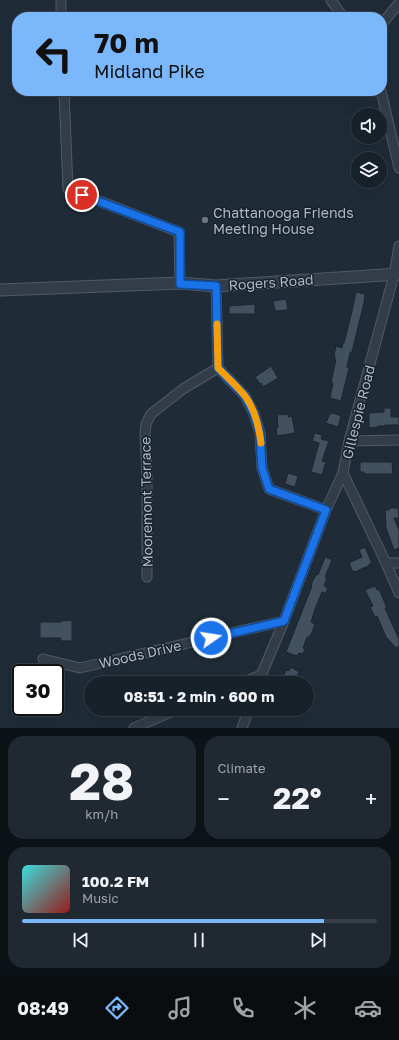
<!DOCTYPE html>
<html lang="en">
<head>
<meta charset="utf-8">
<style>
  :root { --surface:#172129; --page:#202931; --text:#f1f3f6; --muted:#9ea3a8; --line:#363e46; --accent:#7bb8fb }
  body { margin:0; font-family:"Golos Text",sans-serif; background:var(--page); color:var(--text); height:100vh; display:flex; flex-direction:column; font-size:15px; white-space:nowrap }
  * { box-sizing:border-box; margin:0 }
  p { font-size:13px; color:var(--muted) }
  .icon { flex:none; width:22px; height:22px; fill:none; stroke:currentColor; stroke-width:2; stroke-linecap:round; stroke-linejoin:round }
  .map { position:relative; height:728px; overflow:hidden }
  .details { display:flex; flex-direction:column; gap:8px; padding:8px; background:#0d1217; flex:1 }
  .details>* { flex:none }
  .banner { position:absolute; left:12px; top:12px; width:375px; height:84px; border-radius:16px; box-shadow:0 4px 16px #0002,0 0 0 1px var(--line); background:#7bb8fb; color:#111; overflow:hidden }
  .controls { position:absolute; left:351px; top:108px; display:grid; gap:8px }
  .controls a { display:grid; place-items:center; width:36px; height:36px; border-radius:50%; background:var(--surface); box-shadow:0 4px 16px #0002,0 0 0 1px var(--line); font-size:20px }
  .speed { position:absolute; left:12px; top:664px; display:flex; gap:8px; font-size:20px; font-weight:700; text-align:center }
  .speed>* { display:grid; place-content:center; width:52px; height:52px; border-radius:50%; background:var(--surface); box-shadow:0 4px 16px #0002,0 0 0 1px var(--line); line-height:1 }
  .speed .limit { border:2px solid #111; border-radius:6px; background:#fff; color:#111 }
  .pin { position:absolute; display:grid; place-items:center; width:34px; height:34px; color:#fff; margin:-17px; border:2px solid #fff; border-radius:50%; box-shadow:0 1px 4px #0007 }
  .me { position:absolute; width:44px; margin:-22px; rotate:77deg; stroke-linejoin:round; filter:drop-shadow(0 0 3px #0008) }
  .turn { display:flex; align-items:center; gap:14px; height:84px; padding:0 16px; font-size:18px }
  .turn .icon { width:52px; height:52px; stroke-width:2.5 }
  .turn b { display:block; font-size:28px; line-height:34px }
  .big { font-size:30px; font-weight:700; line-height:1.1 }
  .details .widget { flex:1; display:flex; flex-direction:column; justify-content:center; gap:6px; min-width:0; padding:0 14px; border-radius:16px; background:var(--page) }
  .details .dial { align-items:center; gap:0 }
  .dial b { font-size:52px; line-height:1 }
  .song { display:flex; align-items:center; gap:12px }
  .cover { width:48px; height:48px; border-radius:6px; background:linear-gradient(135deg,hsl(180 70% 55%),hsl(0 70% 35%)) }
  .played { height:4px; border-radius:2px; background:linear-gradient(90deg,var(--accent) 85%,var(--line) 85%) }
  .keys { display:flex; justify-content:space-around; direction:ltr }
  .heat { display:flex; justify-content:space-between; align-items:center; font-size:22px; direction:ltr }
  .details .tiles { flex:1; display:grid; gap:8px; grid-template-columns:1fr 1fr }
  .widget:last-child { grid-column:span 2 }
  .trip { position:absolute; left:84px; top:676px; width:230px; height:40px; border-radius:20px; background:var(--surface); box-shadow:0 4px 16px #0002,0 0 0 1px var(--line); font-weight:700; line-height:40px; text-align:center }
  .tab-bar { display:flex; height:64px; justify-content:space-around; align-items:center; background:#090d10; color:var(--muted) }
  .tab-bar .icon { width:28px; height:28px }
  .tab-bar .selected { color:var(--accent) }
  .tab-bar b { font-size:18px; color:var(--text) }
  .map>svg:first-child { display:block }
</style>
</head>
<body>
<div class="map">
<svg width="399" height="728" viewBox="0 0 399 728">
  <rect width="100%" height="100%" fill="#1f2c37"/>
  <!-- building -->
  <path fill="#425160" stroke="#1a242e" d="M356,292L365,294L364,303L352,352H351L350,353L347,367L349,368L341,401L330,398L333,383L331,382L336,359H334L335,355H334L336,346L342,348L343,343H344L352,311Z
    M286,299L288,310L275,311L273,301Z
    M255,304V314H229V306Z
    M271,366L278,378L263,387L261,383L260,384L255,377Z
    M384,408H391V417H399V425H385V426H378V427L369,428V413L384,412Z
    M330,413L332,414L333,413L341,416L338,427L326,423Z
    M288,414V417L292,416L295,433L277,436L276,428H278L277,415Z
    M315,433L322,435L321,439L329,441L322,461L326,462L322,475L311,472L319,443L312,441Z
    M360,462H392L393,474H364V472H360Z
    M288,473L298,476L295,487L285,484Z
    M389,508H398L399,518H394L399,530V548L394,550L386,528L385,510H389Z
    M365,547L372,563L369,564L370,565L355,572V571L353,572L349,563L362,557L359,550Z
    M325,557L332,560L325,577L327,578L324,586L328,588L326,593L322,592L315,609L311,622L315,624L311,635H310L308,638L307,637L303,648L305,649L303,654L299,653L297,656L286,652L312,586H311L313,580L317,574L318,575Z
    M375,586L377,590L379,589L387,608H385L399,639V646L396,648L386,637L377,616L375,617L370,607L373,606L365,590Z
    M72,620V641H61V638H40V622H61V621Z
    M291,667L299,672L294,682L291,681L290,683H280L286,670L289,671Z"/>
  <g fill="none" stroke-linecap="round" stroke-linejoin="round">
    <defs>
      <path id="minor" d="M61,0V17
        M331,0L343,17
        M382,24L399,3
        M64,91L68,189L179,232L180,283
        M381,91L399,168
        M216,286L218,368L245,396L254,414L260,433L262,468L269,489L326,510
        M349,441L399,440
        M343,473L386,563L399,593
        M386,563H399
        M147,577V477L145,432L146,424L151,414L183,389L218,368
        M43,659L80,668L284,621
        M241,683L261,675
        M258,683L284,621L326,510L343,473L349,441L394,275L399,246
        M134,728L178,709
        M242,728L249,709"/>
      <path id="tertiary" d="M0,290L180,283L216,286L399,274"/>
    </defs>
    <!-- minor casing -->
    <use href="#minor" stroke="#505b66" stroke-width="11"/>
    <!-- tertiary casing -->
    <use href="#tertiary" stroke="#505b66" stroke-width="13"/>
    <!-- minor -->
    <use href="#minor" stroke="#323d48" stroke-width="9"/>
    <!-- tertiary -->
    <use href="#tertiary" stroke="#323d48" stroke-width="11"/>
  </g>
  <g fill="none" stroke-linecap="round" stroke-linejoin="round">
    <defs>
      <path id="route" d="M82,195L180,232V284L216,286L218,368L245,396L254,414L260,433L262,468L269,489L326,510L284,621L211,638"/>
    </defs>
    <!-- route casing -->
    <use href="#route" stroke="#114b97" stroke-width="10"/>
    <!-- route -->
    <use href="#route" stroke="#1a73e8" stroke-width="7"/>
    <!-- slow -->
    <path stroke="#f59e0b" stroke-width="7" d="M217,324L218,368C227,377 237,386 245,396C255,409 259,427 261,443"/>
  </g>
  <!-- markers -->
  <circle fill="#6b7280" stroke="#18222c" stroke-width="1.5" cx="205" cy="220" r="4"/>
  <g text-anchor="middle" dominant-baseline="central" stroke-width="3" stroke-linejoin="round" paint-order="stroke">
    <!-- poi labels -->
    <g font-size="14" fill="#adb8c5" stroke="#18222c" text-anchor="start">
      <text x="213" y="212">Chattanooga Friends<tspan x="213" dy="16">Meeting House</tspan></text>
    </g>
    <!-- street labels -->
    <g font-size="14" fill="#adb8c5" stroke="#18222c">
      <text transform="translate(271 282) rotate(-4)">Rogers Road</text>
      <text transform="translate(358 412) rotate(-76)">Gillespie Road</text>
      <text transform="translate(146 502) rotate(-91)">Mooremont Terrace</text>
      <text transform="translate(140 654) rotate(-13)">Woods Drive</text>
    </g>
  </g>
</svg>
<div class="controls">
<a><svg class="icon" aria-label="sound" viewBox="0 0 24 24"><path d="M4 9h4l5-4v14l-5-4H4zM17 9q2 3 0 6"/></svg></a>
<a><svg class="icon" aria-label="layers" viewBox="0 0 24 24"><path d="M12 4l9 5-9 5-9-5zM3 14l9 5 9-5"/></svg></a>
</div>
<div class="speed"><div class="limit">30</div></div>
<div class="pin" style="left:82px;top:195px;background:#d93025"><svg class="icon" aria-label="arrive" viewBox="0 0 24 24"><path d="M6 21V4h12l-3 4 3 4H6"/></svg></div>
<svg class="me" style="left:211px;top:638px" viewBox="-20 -20 40 40"><circle r="17" fill="#1a73e8" stroke="#fff" stroke-width="3"/><path d="M0-11L8 9 0 5-8 9z" fill="#fff"/></svg>
<div class="trip">08:51 · 2 min · 600 m</div>
<div class="banner">
<div class="turn"><svg class="icon" aria-label="left" viewBox="0 0 24 24"><path d="M17 20v-9H6M10 6l-5 5 5 5"/></svg><div><b>70 m</b>Midland Pike</div></div>
</div>
</div>
<section class="details">
<div class="tiles">
<div class="widget dial"><b>28</b><p>km/h</p></div>
<div class="widget"><p>Climate</p>
<div class="heat"><a>−</a><b class="big">22°</b><a>+</a></div>
</div>
<div class="widget">
<div class="song"><i class="cover"></i><div><b>100.2 FM</b><p>Music</p></div></div>
<div class="played"></div>
<div class="keys"><svg class="icon" aria-label="previous" viewBox="0 0 24 24"><path d="M18 5L8 12l10 7zM5 5v14"/></svg><svg class="icon" aria-label="pause" viewBox="0 0 24 24"><path d="M8 5v14M16 5v14"/></svg><svg class="icon" aria-label="next" viewBox="0 0 24 24"><path d="M6 5l10 7-10 7zM19 5v14"/></svg></div>
</div>
</div>
</section>
<nav class="tab-bar">
<b>08:49</b>
<svg class="icon selected" aria-label="directions" viewBox="0 0 24 24"><path d="M12 3l9 9-9 9-9-9zM9 14v-3h6M13 9l2 2-2 2"/></svg>
<svg class="icon" aria-label="music" viewBox="0 0 24 24"><path d="M9 18V5l10-2v13"/><circle cx="6" cy="18" r="3"/><circle cx="16" cy="16" r="3"/></svg>
<svg class="icon" aria-label="phone" viewBox="0 0 24 24"><path d="M5 4h4l2 5-3 2q2 4 5 5l2-3 5 2v4C11 20 4 13 5 4z"/></svg>
<svg class="icon" aria-label="climate" viewBox="0 0 24 24"><path d="M12 3v18M4 7l16 10M4 17L20 7"/></svg>
<svg class="icon" aria-label="car" viewBox="0 0 24 24"><path d="M5 17H2v-5l4-1 3-4h7l3 4 3 1v5h-3M9 17h6M6 11h13"/><circle cx="7" cy="17" r="2"/><circle cx="17" cy="17" r="2"/></svg>
</nav>
</body>
</html>
